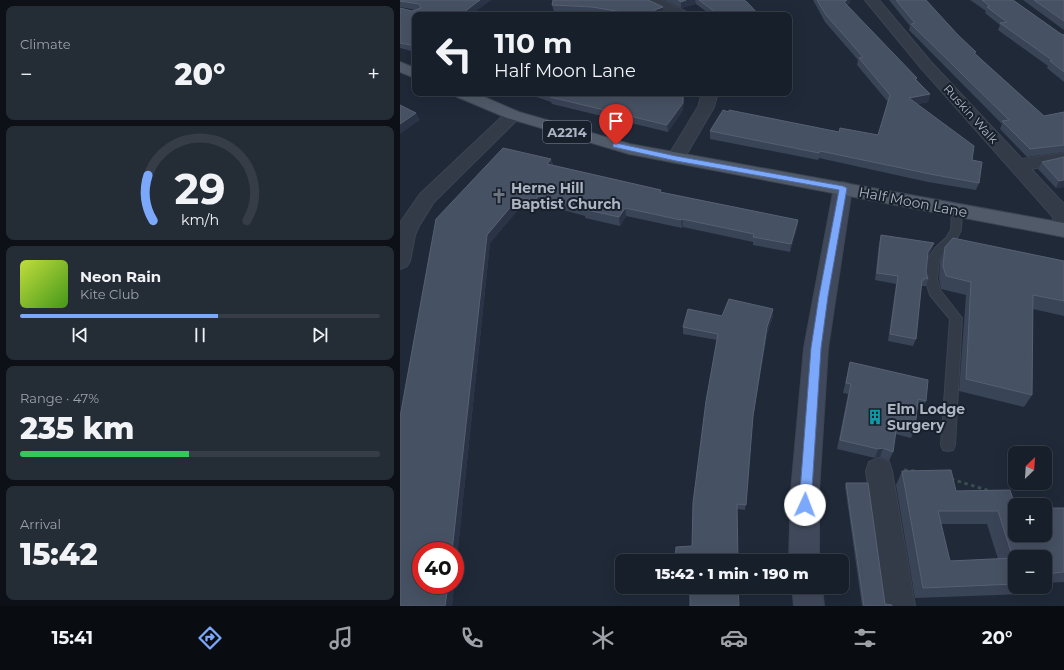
<!DOCTYPE html>
<html lang="en">
<head>
<meta charset="utf-8">
<style>
  :root { --surface:#171f2a; --page:#242c36; --text:#f1f3f6; --muted:#9ea2a8; --line:#363d47; --accent:#7ca8fb }
  body { margin:0; font-family:Montserrat,sans-serif; background:var(--page); color:var(--text); height:100vh; display:flex; flex-direction:column; font-size:15px; white-space:nowrap }
  * { box-sizing:border-box; margin:0 }
  p { font-size:13px; color:var(--muted) }
  .icon { flex:none; width:22px; height:22px; fill:none; stroke:currentColor; stroke-width:2; stroke-linecap:round; stroke-linejoin:round }
  .map { position:relative; flex:1; overflow:hidden }
  .drawer { display:flex; flex-direction:column; gap:6px; padding:6px; background:#0d1117; width:400px }
  .drawer>* { flex:none }
  .top-card { position:absolute; left:12px; top:12px; width:380px; height:84px; border-radius:8px; box-shadow:0 4px 16px #0002,0 0 0 1px var(--line); background:#171f2a; color:var(--text); overflow:hidden }
  .needle { width:26px; rotate:25deg }
  .buttons { position:absolute; left:608px; top:446px; display:grid; gap:8px }
  .buttons a { display:grid; place-items:center; width:44px; height:44px; border-radius:8px; background:var(--surface); box-shadow:0 4px 16px #0002,0 0 0 1px var(--line); font-size:20px }
  .speed { position:absolute; left:12px; top:542px; display:flex; gap:8px; font-size:20px; font-weight:700; text-align:center }
  .speed>* { display:grid; place-content:center; width:52px; height:52px; border-radius:50%; background:var(--surface); box-shadow:0 4px 16px #0002,0 0 0 1px var(--line); line-height:1 }
  .speed .limit { border:6px solid #d22; background:#fff; color:#111 }
  .pin { position:absolute; display:grid; place-items:center; width:34px; height:34px; color:#fff; margin:-41px -17px; border-radius:50% 50% 50% 0; rotate:-45deg; box-shadow:0 0 4px #0007 }
  .pin .icon { rotate:45deg }
  .me { position:absolute; width:44px; margin:-22px; rotate:2deg; stroke-linejoin:round; filter:drop-shadow(0 0 3px #0008) }
  .turn { display:flex; align-items:center; gap:14px; height:84px; padding:0 16px; font-size:18px }
  .turn .icon { width:52px; height:52px; stroke-width:2.5 }
  .turn b { display:block; font-size:28px; line-height:34px }
  .big { font-size:30px; font-weight:800; line-height:1.1 }
  .drawer .card { flex:1; display:flex; flex-direction:column; justify-content:center; gap:6px; min-width:0; padding:0 14px; border-radius:8px; background:var(--page) }
  .drawer .dial { align-items:center; gap:0 }
  .dial svg { height:104px; overflow:visible; fill:none; stroke:var(--line); stroke-width:7; stroke-linecap:round; text-anchor:middle }
  .dial text { fill:var(--text); stroke:none }
  .song { display:flex; align-items:center; gap:12px }
  .cover { width:48px; height:48px; border-radius:6px; background:linear-gradient(135deg,hsl(70 70% 55%),hsl(100 70% 35%)) }
  .played { height:4px; border-radius:2px; background:linear-gradient(90deg,var(--accent) 55%,var(--line) 55%) }
  .keys { display:flex; justify-content:space-around; direction:ltr }
  .heat { display:flex; justify-content:space-between; align-items:center; font-size:22px; direction:ltr }
  .charge { height:6px; border-radius:3px; background:linear-gradient(90deg,#34c759 47%,var(--line) 0) }
  .trip { position:absolute; left:215px; top:554px; width:234px; height:40px; border-radius:8px; background:var(--surface); box-shadow:0 4px 16px #0002,0 0 0 1px var(--line); font-weight:800; line-height:40px; text-align:center }
  .tabs { display:flex; height:64px; justify-content:space-around; align-items:center; background:#090c11; color:var(--muted) }
  .tabs .icon { width:28px; height:28px }
  .tabs .current { color:var(--accent) }
  .tabs b { font-size:18px; color:var(--text) }
  main { display:flex; flex:1; min-height:0 }
  .map>svg:first-child { display:block }
</style>
</head>
<body>
<main>
<section class="drawer">
<div class="card"><p>Climate</p>
<div class="heat"><a>−</a><b class="big">20°</b><a>+</a></div>
</div>
<div class="card dial"><svg viewBox="0 0 100 80">
<path d="M14 69A42 42 0 1 1 86 69"/>
<path d="M14 69A42 42 0 0 1 10 34" stroke="#7ca8fb"/>
<text x="50" y="56" font-size="32" font-weight="700">29</text>
<text x="50" y="72" font-size="11">km/h</text>
</svg></div>
<div class="card">
<div class="song"><i class="cover"></i><div><b>Neon Rain</b><p>Kite Club</p></div></div>
<div class="played"></div>
<div class="keys"><svg class="icon" aria-label="previous" viewBox="0 0 24 24"><path d="M18 5L8 12l10 7zM5 5v14"/></svg><svg class="icon" aria-label="pause" viewBox="0 0 24 24"><path d="M8 5v14M16 5v14"/></svg><svg class="icon" aria-label="next" viewBox="0 0 24 24"><path d="M6 5l10 7-10 7zM19 5v14"/></svg></div>
</div>
<div class="card"><p>Range · 47%</p><b class="big">235 km</b><div class="charge"></div></div>
<div class="card"><p>Arrival</p><b class="big">15:42</b></div>
</section>
<div class="map">
<svg width="664" height="606" viewBox="0 0 664 606">
  <rect width="100%" height="100%" fill="#1f2938"/>
  <g fill="none" stroke-linecap="round" stroke-linejoin="round">
    <defs>
      <path id="lane" d="M557,206L561,208L562,210L561,230L554,244L543,254L539,260L537,279L540,290L562,318L555,445L553,450L548,451L543,450L541,445L550,319L530,295L525,279L527,260L535,248L546,238L551,230L552,210L553,208Z"/>
      <path id="street" d="M243,0H261L287,12L289,15H271L245,3Z
        M465,0H479L531,62L622,159L664,153V163L631,169L664,204V237L657,235L654,230L653,217L521,68Z
        M302,93H318L314,107L282,162L276,163L270,162L267,158L298,107Z
        M113,110L119,112L121,115L119,118L34,202L19,226L15,235L10,261L7,266L0,269V224L2,220L20,194L107,112Z
        M479,458L489,462L492,471L515,606H485L466,471L469,462Z"/>
      <path id="secondary" d="M443,182L450,184L452,188L428,348L419,491V561H389L391,491L404,348L434,188L436,184Z
        M392,587H422L424,606H394Z"/>
      <path id="primary" d="M0,62L15,68V78L0,72Z
        M53,93H75L119,112L230,144L664,223V237L229,154L107,118L55,96Z"/>
    </defs>
    <!-- lane casing -->
    <use href="#lane" stroke="#3c4452" stroke-width="2"/>
    <!-- street casing -->
    <use href="#street" stroke="#3c4452" stroke-width="2"/>
    <!-- secondary casing -->
    <use href="#secondary" stroke="#3c4452" stroke-width="2"/>
    <!-- primary casing -->
    <use href="#primary" stroke="#3c4452" stroke-width="2"/>
    <!-- path -->
    <path stroke="#3a4e51" stroke-width="3" stroke-dasharray="3.5 3.5" stroke-linecap="butt" d="M504,470L515,471
      M551,479L590,491
      M610,498L634,505"/>
    <!-- lane -->
    <use href="#lane" fill="#333b48" fill-rule="evenodd"/>
    <!-- street -->
    <use href="#street" fill="#333b48" fill-rule="evenodd"/>
    <!-- secondary -->
    <use href="#secondary" fill="#40495b" fill-rule="evenodd"/>
    <!-- primary -->
    <use href="#primary" fill="#505a68" fill-rule="evenodd"/>
  </g>
  <!-- wall -->
  <path fill="#3a4457" fill-rule="evenodd" d="M0,0H91L70,15H15V52L0,48V8L12,11L16,10L0,7Z
    M153,0L263,13L259,14L260,15H205L193,13L154,12L152,5Z
    M264,0H344L359,15H311L296,4L281,8Z
    M413,0H450V3L447,5L530,94L528,102L517,104L572,160L579,183L576,190L528,182L419,158L418,160L310,139V131L439,132L478,135L488,102L457,65L458,60L425,22Z
    M489,0H526L576,54L644,116L664,112V152L627,157L600,129L602,124L509,30L510,26Z
    M570,0H613L661,34L664,35V82L647,68L648,66L598,30L600,25L585,13L586,11Z
    M623,0H664V30Z
    M125,93H238L248,95V93H284L283,110L268,132L152,104L151,102Z
    M351,93H387V97Z
    M664,157V187L656,188L638,169L642,162Z
    M151,159L153,165L261,190V192L398,220L397,228L390,252L353,245V242L283,227L282,228L226,216L220,226L185,218V216L141,204L137,209L122,205L90,243L55,576V551L21,585H54L52,606H0L36,219Z
    M481,235L534,243L531,251L528,257L526,272L528,279L526,286H522L521,288L516,339L513,346L488,341L496,284L475,280L479,243Z
    M545,247L664,261V316L633,309L632,395L624,407L559,391L566,295L541,289L539,279L540,261Z
    M322,316H373L367,334L352,423L345,510L337,509L292,546L317,340L283,334V327Z
    M450,362L526,401L521,411L517,409L515,429L511,438L495,434L493,452L489,461L480,457L475,458L437,449L448,394L443,393Z
    M502,471L556,491L610,490L615,535L664,508V582L645,583V557H615V587H636L628,594L515,598L496,485ZM541,524H587L598,559L550,561Z
    M446,483L485,604L492,606H462L445,486Z"/>
  <!-- shaded-wall -->
  <path fill="#2a3446" d="M80,0H91L70,15H60Z
    M286,0H295L296,4L281,8V2Z
    M447,0H450V3L443,9L444,2Z
    M263,7V13L257,15L254,10Z
    M283,93H284L283,110L268,132L267,125Z
    M530,94L528,102L508,106L509,98Z
    M16,113L20,120L0,134V124Z
    M151,159L153,167L147,164Z
    M664,180V187L656,188L659,181Z
    M138,196L141,204L137,209L135,201Z
    M119,197L122,205L90,243L55,576V551H52L87,235Z
    M225,208L226,216L220,226L219,217Z
    M282,219L283,227L282,228L281,220Z
    M398,220L397,228L390,252L391,244Z
    M534,243L531,251L526,260L528,252Z
    M373,309V316L367,334L352,423L345,510L353,416L367,327Z
    M483,448L480,457L475,458L478,449Z
    M48,585H54L52,606H45Z"/>
  <!-- building -->
  <path fill="#465163" stroke="#566072" fill-rule="evenodd" d="M0,0H80L60,15H15V46L0,43V8L12,11L21,8L19,4L0,1Z
    M153,0H248L263,7L254,10L260,15H226L222,12L192,7L152,5Z
    M278,0H286L281,2Z
    M299,0H344L347,2L359,15H317L315,12Z
    M417,0H447L444,2L517,78L515,79L530,94L509,98L574,146L572,160L582,162L579,183L530,174L420,151L419,153L310,131L323,110L329,112V110L439,132L440,128L478,135L490,95L459,58L463,57L426,15Z
    M496,0H526L557,34L576,52L574,53L644,116L664,112V145L630,149L602,121L609,120L511,24L515,23Z
    M582,0H613L661,34L664,35V72L650,61L652,60L600,23L607,22L587,7L590,6Z
    M634,0H664V21Z
    M143,93H238L248,95V93H283V103L267,125L150,97L152,96Z
    M0,105L16,113L0,124Z
    M103,148L151,159L147,164L261,190L260,192L398,220L391,244L353,237L354,234L282,219L281,220L225,208L219,217L183,209L184,208L138,196L135,201L119,197L87,235L52,551H21V585H48L45,606H0V417L36,219Z
    M664,157V180L659,181L642,162Z
    M481,235L534,243L528,252L526,272L528,279L524,278V280H522L516,339L490,334L498,276L477,273Z
    M553,238L664,261V301L633,295L632,395L566,379L571,282L546,276L543,266L545,247Z
    M329,299L373,309L367,327L353,416L346,505L337,504L338,561H275L276,547L292,546L293,503L306,401L318,334L283,327L288,309L322,316Z
    M450,362L528,380L526,401L518,399L515,429L497,424L493,452L483,448L478,449L440,440L451,384L446,383Z
    M551,470L556,491L610,490L615,505V535H645V508H664V572L645,574V557H615V584L523,588L502,471ZM538,511H598L613,558L550,561Z
    M446,483H468L485,604L492,605V606H464Z
    M290,587H338L339,606H290Z"/>
  <!-- route -->
  <path fill="#7ca8fb" stroke="#516da3" d="M216,143L276,156L443,186L447,188L428,296L421,348L411,505L409,509L405,511L401,509L399,505L411,348L419,296L439,190L276,161L213,147V144Z"/>
  <!-- icons -->
  <defs>
    <symbol id="church-bare" viewBox="-9 -9 18 18"><path d="M-1.2-6h2.4v3.5h3.3v2.4h-3.3V6h-2.4V-.1h-3.3v-2.4h3.3Z" fill="#6b7280" stroke="#18202c" stroke-width="2.5" paint-order="stroke"/></symbol>
    <symbol id="building-bare" viewBox="-9 -9 18 18"><path d="M-4-6H4V6H1V3H-1V6H-4ZM-2.5-4.3h1.7v1.8h-1.7ZM.8-4.3h1.7v1.8H.8ZM-2.5-1h1.7V.8h-1.7ZM.8-1h1.7V.8H.8Z" fill="#0f9aa8" stroke="#18202c" stroke-width="2.5" paint-order="stroke"/></symbol>
  </defs>
  <g fill-rule="evenodd">
    <use href="#church-bare" x="88" y="185" width="22" height="22"/>
    <use href="#building-bare" x="464" y="406" width="22" height="22"/>
  </g>
  <g text-anchor="middle" dominant-baseline="central" stroke-width="4" stroke-linejoin="round" paint-order="stroke">
    <!-- far-street labels -->
    <g font-size="12" fill="#adb5c5" stroke="#18202c">
      <text transform="translate(571 114) rotate(48)">Ruskin Walk</text>
    </g>
    <!-- shield labels -->
    <rect fill="#18202c" stroke="#808897" stroke-width="1" x="143" y="121" width="48" height="22" rx="3"/>
    <g font-size="13" font-weight="bold" fill="#adb5c5">
      <text x="167" y="132">A2214</text>
    </g>
    <!-- poi labels -->
    <g font-size="14" font-weight="bold" fill="#adb5c5" stroke="#18202c" text-anchor="start">
      <text x="111" y="188">Herne Hill<tspan x="111" dy="16">Baptist Church</tspan></text>
      <text x="487" y="409">Elm Lodge<tspan x="487" dy="16">Surgery</tspan></text>
    </g>
    <!-- street labels -->
    <g font-size="14" fill="#adb5c5" stroke="#18202c">
      <text transform="translate(513 202) rotate(11)">Half Moon Lane</text>
    </g>
  </g>
</svg>
<div class="buttons">
<a><svg class="needle" viewBox="-14 -14 28 28"><path d="M0-13l5 13h-10z" fill="#e53935"/><path d="M0 13l5-13h-10z" fill="#9ea2a8"/></svg></a>
<a>+</a>
<a>−</a>
</div>
<div class="speed"><div class="limit">40</div></div>
<div class="pin" style="left:216px;top:145px;background:#d93025"><svg class="icon" aria-label="arrive" viewBox="0 0 24 24"><path d="M6 21V4h12l-3 4 3 4H6"/></svg></div>
<svg class="me" style="left:405px;top:505px" viewBox="-20 -20 40 40"><circle r="19" fill="#fff"/><path d="M0-13L10 11 0 6-10 11z" fill="#7ca8fb"/></svg>
<div class="trip">15:42 · 1 min · 190 m</div>
<div class="top-card">
<div class="turn"><svg class="icon" aria-label="left" viewBox="0 0 24 24"><path d="M17 20v-9H6M10 6l-5 5 5 5"/></svg><div><b>110 m</b>Half Moon Lane</div></div>
</div>
</div>
</main>
<nav class="tabs">
<b>15:41</b>
<svg class="icon current" aria-label="directions" viewBox="0 0 24 24"><path d="M12 3l9 9-9 9-9-9zM9 14v-3h6M13 9l2 2-2 2"/></svg>
<svg class="icon" aria-label="music" viewBox="0 0 24 24"><path d="M9 18V5l10-2v13"/><circle cx="6" cy="18" r="3"/><circle cx="16" cy="16" r="3"/></svg>
<svg class="icon" aria-label="phone" viewBox="0 0 24 24"><path d="M5 4h4l2 5-3 2q2 4 5 5l2-3 5 2v4C11 20 4 13 5 4z"/></svg>
<svg class="icon" aria-label="climate" viewBox="0 0 24 24"><path d="M12 3v18M4 7l16 10M4 17L20 7"/></svg>
<svg class="icon" aria-label="car" viewBox="0 0 24 24"><path d="M5 17H2v-5l4-1 3-4h7l3 4 3 1v5h-3M9 17h6M6 11h13"/><circle cx="7" cy="17" r="2"/><circle cx="17" cy="17" r="2"/></svg>
<svg class="icon" aria-label="filters" viewBox="0 0 24 24"><path d="M4 7h16M4 17h16"/><circle cx="9" cy="7" r="2"/><circle cx="15" cy="17" r="2"/></svg>
<b>20°</b>
</nav>
</body>
</html>
